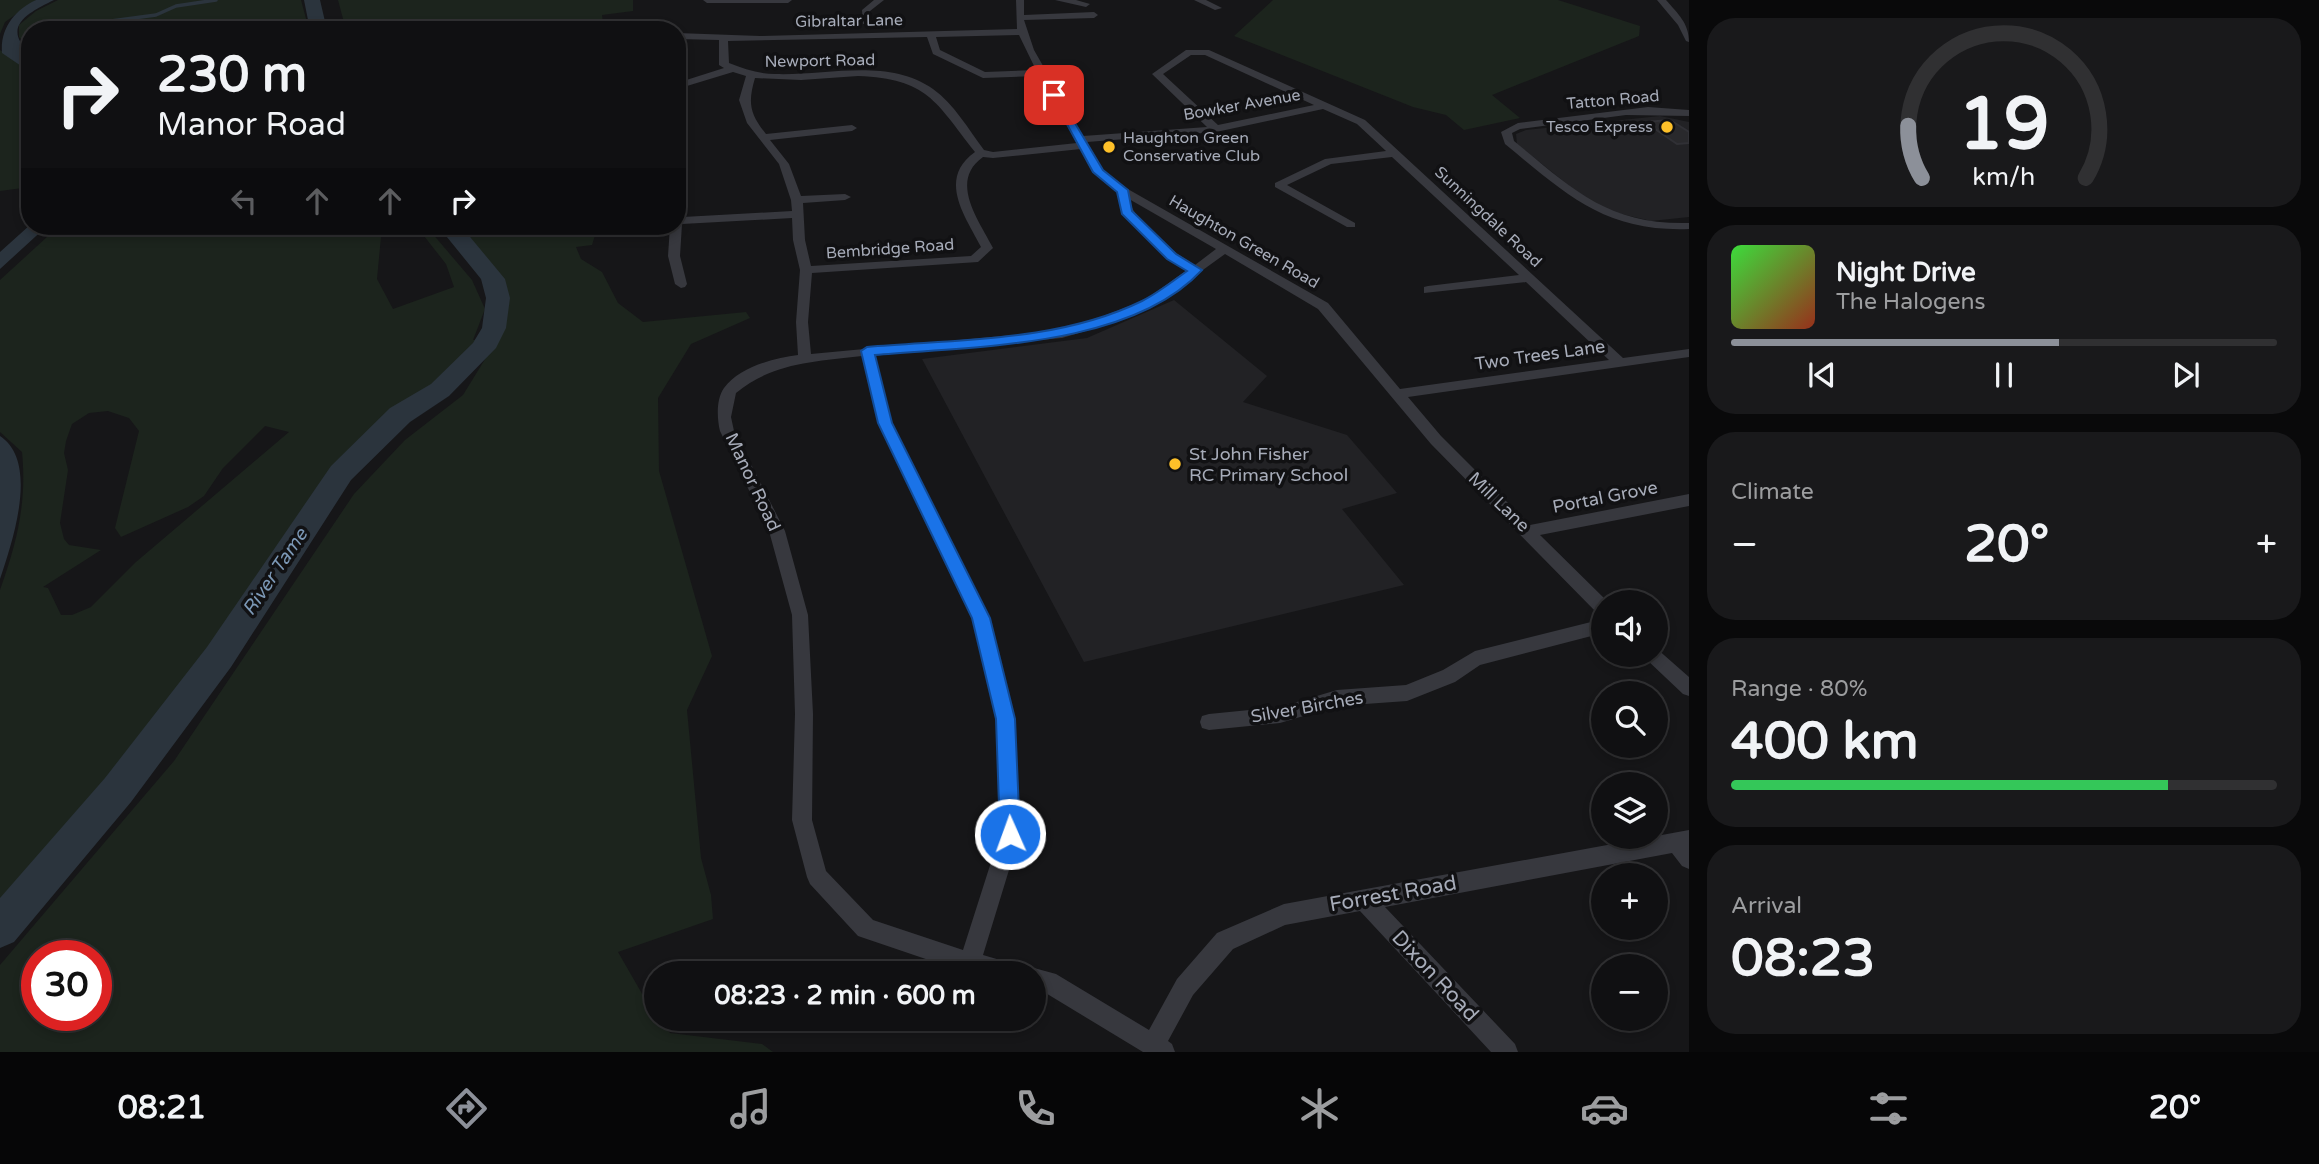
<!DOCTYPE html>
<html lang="en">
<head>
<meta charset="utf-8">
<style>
  :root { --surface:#101012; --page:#19191b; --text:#f1f3f6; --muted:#9c9d9f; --line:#303032; --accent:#8c9099 }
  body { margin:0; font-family:"Varela Round",sans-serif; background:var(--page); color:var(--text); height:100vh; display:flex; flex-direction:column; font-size:26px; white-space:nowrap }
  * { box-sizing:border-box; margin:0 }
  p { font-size:23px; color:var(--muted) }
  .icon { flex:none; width:38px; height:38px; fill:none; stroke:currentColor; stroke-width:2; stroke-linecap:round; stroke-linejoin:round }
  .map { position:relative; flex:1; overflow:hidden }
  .sheet { display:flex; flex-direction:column; gap:18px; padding:18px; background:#09090a; width:630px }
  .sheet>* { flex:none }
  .hud { position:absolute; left:21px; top:21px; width:665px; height:214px; border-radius:28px; box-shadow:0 4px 10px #0003,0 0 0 2px var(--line); background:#101012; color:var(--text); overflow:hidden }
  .controls { position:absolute; left:1591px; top:590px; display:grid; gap:14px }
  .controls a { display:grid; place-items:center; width:77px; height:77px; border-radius:50%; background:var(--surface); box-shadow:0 4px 10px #0003,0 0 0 2px var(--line); font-size:35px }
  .speed { position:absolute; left:21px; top:940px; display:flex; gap:14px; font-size:35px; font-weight:700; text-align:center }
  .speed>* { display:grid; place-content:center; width:91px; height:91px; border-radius:50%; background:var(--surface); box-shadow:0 4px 10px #0003,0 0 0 2px var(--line); line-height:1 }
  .speed .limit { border:10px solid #d22; background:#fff; color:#111 }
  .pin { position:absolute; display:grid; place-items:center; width:60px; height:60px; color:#fff; margin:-30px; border-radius:14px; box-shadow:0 4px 10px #0006 }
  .me { position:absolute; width:77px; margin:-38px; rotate:358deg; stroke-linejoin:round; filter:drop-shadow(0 0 5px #0008) }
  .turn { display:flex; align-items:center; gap:24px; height:147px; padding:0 21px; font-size:32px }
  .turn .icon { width:91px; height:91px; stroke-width:2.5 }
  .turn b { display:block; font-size:49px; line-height:60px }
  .lanes { display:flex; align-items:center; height:66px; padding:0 21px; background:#0003; justify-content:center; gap:35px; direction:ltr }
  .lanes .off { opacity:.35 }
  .big { font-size:52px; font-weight:700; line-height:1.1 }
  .sheet .tile { flex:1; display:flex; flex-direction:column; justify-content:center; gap:10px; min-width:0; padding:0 24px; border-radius:28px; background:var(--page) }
  .sheet .dial { align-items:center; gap:0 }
  .dial svg { height:182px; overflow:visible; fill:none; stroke:var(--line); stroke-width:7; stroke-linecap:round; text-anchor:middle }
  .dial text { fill:var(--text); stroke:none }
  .song { display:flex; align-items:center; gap:21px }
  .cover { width:84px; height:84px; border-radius:10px; background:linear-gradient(135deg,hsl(120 70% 55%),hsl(10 70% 35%)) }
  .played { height:7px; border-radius:4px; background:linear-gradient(90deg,var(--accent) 60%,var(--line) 60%) }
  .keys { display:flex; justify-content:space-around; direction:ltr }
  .heat { display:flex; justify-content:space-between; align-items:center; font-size:38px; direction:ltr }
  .charge { height:10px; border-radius:5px; background:linear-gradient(90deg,#34c759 80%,var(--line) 0) }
  .trip { position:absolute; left:644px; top:961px; width:402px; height:70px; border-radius:35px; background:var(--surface); box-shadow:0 4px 10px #0003,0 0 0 2px var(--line); font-weight:700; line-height:70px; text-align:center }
  .tabs { display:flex; height:112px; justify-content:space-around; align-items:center; background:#060607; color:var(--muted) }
  .tabs .icon { width:49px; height:49px }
  .tabs .on { color:var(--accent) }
  .tabs b { font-size:32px; color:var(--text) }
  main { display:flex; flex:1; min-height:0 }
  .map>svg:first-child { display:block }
</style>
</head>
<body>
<main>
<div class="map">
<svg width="1689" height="1052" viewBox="0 0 1689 1052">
  <rect width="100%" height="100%" fill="#161618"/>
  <!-- built -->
  <path fill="#222225" d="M1660,116L1689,122V217L1651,221L1613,212L1588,201L1517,144L1516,134L1526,130Z
    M1174,300L1267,376L1243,402L1347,435L1397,493L1342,509L1404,585L1084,662L922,359L1087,338Z"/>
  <!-- green -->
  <path fill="#1c241d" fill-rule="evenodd" d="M0,0H36L5,22L0,34Z
    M58,0H301L309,30H30V49L19,37V25L36,11Z
    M338,0H633V11L602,15L604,30H346Z
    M1273,0H1558L1640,26L1639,36L1492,95L1520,118L1464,130L1446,115L1413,107L1234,36Z
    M0,50L30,72V187L0,191Z
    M59,226H399L381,237L377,279L393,309L454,287L446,264L424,236L426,226L472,280L485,309L473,340L489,338L464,369L440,390L400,415L341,473L219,657L118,790L0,928V590C17,542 27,503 22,452L0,432V280ZM108,411L129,418L139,431L115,528L121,537L188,507L204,496L223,468L265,426L289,432L136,562L91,607L72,615H61L48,588L43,587L101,550L69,545L64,539L60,523L68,470L64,453L66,441L72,424L89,413Z
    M451,226H598L592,245L576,247L581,259L602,272L618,303L643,322L746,312L750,318L691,344L658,398L659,471L712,656L687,710L701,858L711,895L713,919L618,952L656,1018L670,1033L762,1044L773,1052H0V965L174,761L354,494L405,440L463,395L503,330L494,328C509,276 474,263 451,226ZM37,956H96V1015H37Z"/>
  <!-- water -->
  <path fill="#2b343d" d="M36,0H54C30,12 0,26 30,53V72L2,53C0,28 15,10 36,0Z
    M30,225L47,226L0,269V252Z
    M0,436C40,462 12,543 0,579Z"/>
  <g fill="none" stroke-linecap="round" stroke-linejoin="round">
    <!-- stream -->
    <path stroke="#2b343d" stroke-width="3.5" d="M70,21H111L156,15L176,6L216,0"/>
    <!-- river -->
    <path fill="#2b343d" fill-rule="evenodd" d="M304,0H320L327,30H310Z
      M438,226H461L505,279L510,298L506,328L496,348L449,396L410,422L351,480L231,667L131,802L14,942L0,948V898L105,778L207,647L331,466L390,408L431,384L473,343L482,328L486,298L481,279Z"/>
  </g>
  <!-- building -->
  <path fill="#29292c" stroke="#303035" stroke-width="2" d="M1670,120L1689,132V143L1677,144L1645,122Z"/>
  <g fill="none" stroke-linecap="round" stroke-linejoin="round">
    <!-- street -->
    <path fill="#37383e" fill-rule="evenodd" d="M703,0H792L788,3H707Z
      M874,0H884L870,11L869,24H863L862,10Z
      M1016,0H1024V15L1094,12L1098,15L1094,18L1024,20L1034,50L1083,136L1207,127L1152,74L1186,50H1209L1365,120L1623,358L1689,349V357L1408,397L1441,436L1530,525L1689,494V506L1540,535L1608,602H1603V615L1597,613L1431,444L1318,309L1225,254L1153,306L1106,325L1062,338L875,355L892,423L990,618L1015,719L1020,834L983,955L1017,965L1020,973H967L858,936L810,884L807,877L792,820L795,714L792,615L769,531L720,431C717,419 716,399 724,388C739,367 774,358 798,355L796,322L800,270L793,240L792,218L682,224L680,256L687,284L685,287L681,288L675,284L668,256L670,226H677V212L681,213L683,217L792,211L791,200L779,164L747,123L739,100L746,76L733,72L677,89V83L724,68L719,65V40L677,39V33L760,36L1017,29ZM1019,35L1036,70L985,72L940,50L936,37ZM927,37L933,54L983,78L1039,76L1077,143L993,152L984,150C969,130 954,104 933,89C888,57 826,76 775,74C759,74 744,69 729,63L728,41ZM1191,55H1205L1314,105L1218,125L1163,74ZM858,76C928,79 935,101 975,152C937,179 965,216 981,247L971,256L811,266L805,240L803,203L845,200L851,197L845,194L801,196L789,164L770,140L852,131L857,128L852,125L766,134C749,113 748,102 755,78L801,80ZM1323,109L1357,124L1386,151L1325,159L1275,183V187L1347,227H1355V223L1287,185L1331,164L1392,157L1519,275L1428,286L1424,287V293L1526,282L1609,360L1400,389L1328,303L1126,188L1103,170L1087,142L1216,132ZM1081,149L1095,174L1117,191L1122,214L1167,259L1187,270L1145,300L1096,319L1056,331L811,354L808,322L812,273L978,262L993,248C978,219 949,181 983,157L993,158ZM1129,199L1216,249L1195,265C1173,252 1134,223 1129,199ZM862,356L878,423L972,618L997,719L1000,834L963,950L873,920L826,871L812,820L813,714L808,615L785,531L734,431L731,417L736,393C774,362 814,362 862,356Z
      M1055,0H1076L1090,4L1086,7Z
      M1194,0H1206L1222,8L1215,10Z
      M1657,0H1666C1678,14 1689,23 1689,42L1686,41L1678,25Z
      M1648,107L1689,110V116L1626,115L1520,129L1512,133L1514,141C1573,189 1607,225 1689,223V229C1605,232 1567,195 1505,144L1501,132L1518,123Z
      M1603,619V633L1480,665L1455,682L1407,701L1337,706L1280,723L1209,730L1202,728L1200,722L1202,716L1209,714L1280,707L1337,690L1406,685L1443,670L1475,651Z
      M1656,648L1689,677V696L1683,694L1646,659L1643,654H1656Z
      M1689,830V869L1682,866L1672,853L1385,907L1515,1044L1518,1052H1491L1360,911L1285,925L1233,949L1193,995L1168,1041L1172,1044L1175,1052H1143L1044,992L1034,990V973H1026L1034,968L1056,974L1149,1030L1177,979L1217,933L1284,904Z"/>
  </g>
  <!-- route -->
  <path fill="#1a73e8" stroke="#114b97" stroke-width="2" d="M1050,93H1057L1103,170L1128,190L1132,211L1176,254L1202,270C1130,348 973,346 875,355L892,423L990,618L1015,719L1020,834L1017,841L1010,844L1003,841L1000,834L996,719L972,618L878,423L861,351L867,347C959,339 1058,342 1142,301C1158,293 1173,281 1187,271L1167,259L1122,214L1117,192L1093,172Z"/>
  <!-- markers -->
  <g fill="#fdc029" stroke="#111113" stroke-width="2.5">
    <circle cx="1667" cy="127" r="7"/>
    <circle cx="1109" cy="147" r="7"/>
    <circle cx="1175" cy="464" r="7"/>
  </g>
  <g text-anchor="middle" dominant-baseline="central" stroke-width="7" stroke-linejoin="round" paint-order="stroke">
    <!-- far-street labels -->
    <g font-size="16" fill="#a7acb9" stroke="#111113">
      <text transform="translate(849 21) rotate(-1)">Gibraltar Lane</text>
      <text transform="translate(820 61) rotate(-1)">Newport Road</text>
      <text transform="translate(1613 100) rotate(-5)">Tatton Road</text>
      <text transform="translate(1242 105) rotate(-10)">Bowker Avenue</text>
      <text transform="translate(1488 217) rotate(43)">Sunningdale Road</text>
      <text transform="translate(1244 242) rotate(30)">Haughton Green Road</text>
      <text transform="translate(890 249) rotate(-4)">Bembridge Road</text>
    </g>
    <!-- far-poi labels -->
    <g font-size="16" fill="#a7acb9" stroke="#111113" text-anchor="end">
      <text x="1653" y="127">Tesco Express</text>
      <text x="1123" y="138" text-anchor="start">Haughton Green<tspan x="1123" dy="18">Conservative Club</tspan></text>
    </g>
    <!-- street labels -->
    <g font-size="18" fill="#a7acb9" stroke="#111113">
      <text transform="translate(1540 355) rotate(-8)">Two Trees Lane</text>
      <text transform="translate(753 482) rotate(65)">Manor Road</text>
      <text transform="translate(1605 497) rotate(-11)">Portal Grove</text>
      <text transform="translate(1499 502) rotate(44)">Mill Lane</text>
      <text transform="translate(1307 707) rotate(-10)">Silver Birches</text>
    </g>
    <!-- poi labels -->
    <g font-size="18" fill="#a7acb9" stroke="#111113" text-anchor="start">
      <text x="1189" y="454">St John Fisher<tspan x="1189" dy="21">RC Primary School</tspan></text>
    </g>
    <!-- water labels -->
    <g font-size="19" font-style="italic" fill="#7c98b6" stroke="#111113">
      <text transform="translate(275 572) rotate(-56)">River Tame</text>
    </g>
    <!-- near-street labels -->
    <g font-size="21" fill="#a7acb9" stroke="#111113">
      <text transform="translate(1393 894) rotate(-10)">Forrest Road</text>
      <text transform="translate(1435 976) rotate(47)">Dixon Road</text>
    </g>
  </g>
</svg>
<div class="controls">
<a><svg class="icon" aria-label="sound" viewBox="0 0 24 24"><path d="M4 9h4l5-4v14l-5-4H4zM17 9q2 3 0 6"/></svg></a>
<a><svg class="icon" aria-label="search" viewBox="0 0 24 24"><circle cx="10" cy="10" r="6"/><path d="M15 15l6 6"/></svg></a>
<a><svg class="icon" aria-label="layers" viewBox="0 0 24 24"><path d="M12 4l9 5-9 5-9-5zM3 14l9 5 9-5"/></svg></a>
<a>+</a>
<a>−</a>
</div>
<div class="speed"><div class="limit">30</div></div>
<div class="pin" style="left:1054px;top:95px;background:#d93025"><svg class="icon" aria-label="arrive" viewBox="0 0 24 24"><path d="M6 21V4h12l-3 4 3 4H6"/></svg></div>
<svg class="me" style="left:1010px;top:834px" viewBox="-20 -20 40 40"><circle r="17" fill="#1a73e8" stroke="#fff" stroke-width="3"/><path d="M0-11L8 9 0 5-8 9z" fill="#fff"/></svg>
<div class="trip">08:23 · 2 min · 600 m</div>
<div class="hud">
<div class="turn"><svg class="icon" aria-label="right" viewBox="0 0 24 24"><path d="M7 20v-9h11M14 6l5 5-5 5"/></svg><div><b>230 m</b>Manor Road</div></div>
<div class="lanes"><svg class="icon off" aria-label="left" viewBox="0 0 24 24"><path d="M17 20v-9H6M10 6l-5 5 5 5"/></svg><svg class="icon off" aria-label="ahead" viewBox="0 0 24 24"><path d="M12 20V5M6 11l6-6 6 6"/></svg><svg class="icon off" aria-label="ahead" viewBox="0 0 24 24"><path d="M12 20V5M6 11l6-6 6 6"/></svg><svg class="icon" aria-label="right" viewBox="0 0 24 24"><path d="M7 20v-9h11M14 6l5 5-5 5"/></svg></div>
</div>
</div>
<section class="sheet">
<div class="tile dial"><svg viewBox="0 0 100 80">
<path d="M14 69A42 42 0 1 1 86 69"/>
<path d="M14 69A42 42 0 0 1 8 46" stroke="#8c9099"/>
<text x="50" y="56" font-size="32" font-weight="700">19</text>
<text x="50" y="72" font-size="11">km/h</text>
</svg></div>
<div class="tile">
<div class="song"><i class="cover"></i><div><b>Night Drive</b><p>The Halogens</p></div></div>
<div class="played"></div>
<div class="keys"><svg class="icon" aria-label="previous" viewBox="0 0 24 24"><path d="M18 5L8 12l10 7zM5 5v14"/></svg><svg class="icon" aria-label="pause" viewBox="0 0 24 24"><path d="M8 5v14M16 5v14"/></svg><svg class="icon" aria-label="next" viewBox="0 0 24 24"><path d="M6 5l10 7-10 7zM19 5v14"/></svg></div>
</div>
<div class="tile"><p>Climate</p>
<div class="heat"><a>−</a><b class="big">20°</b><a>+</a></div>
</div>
<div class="tile"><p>Range · 80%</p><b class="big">400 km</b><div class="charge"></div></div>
<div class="tile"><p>Arrival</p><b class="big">08:23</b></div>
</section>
</main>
<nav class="tabs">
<b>08:21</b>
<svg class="icon on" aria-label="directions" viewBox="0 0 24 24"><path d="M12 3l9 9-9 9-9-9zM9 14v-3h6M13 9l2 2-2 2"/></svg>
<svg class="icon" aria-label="music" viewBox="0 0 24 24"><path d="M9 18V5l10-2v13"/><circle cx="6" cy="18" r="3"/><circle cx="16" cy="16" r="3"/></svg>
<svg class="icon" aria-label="phone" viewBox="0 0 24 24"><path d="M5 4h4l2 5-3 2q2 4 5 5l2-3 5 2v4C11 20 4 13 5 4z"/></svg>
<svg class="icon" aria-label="climate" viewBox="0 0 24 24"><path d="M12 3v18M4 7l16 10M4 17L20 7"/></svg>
<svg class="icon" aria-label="car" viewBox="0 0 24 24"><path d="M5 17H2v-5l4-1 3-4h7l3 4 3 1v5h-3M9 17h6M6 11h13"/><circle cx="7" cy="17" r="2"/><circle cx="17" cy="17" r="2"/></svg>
<svg class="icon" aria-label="filters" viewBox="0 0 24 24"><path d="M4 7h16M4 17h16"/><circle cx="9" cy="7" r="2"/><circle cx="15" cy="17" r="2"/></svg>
<b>20°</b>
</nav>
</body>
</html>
